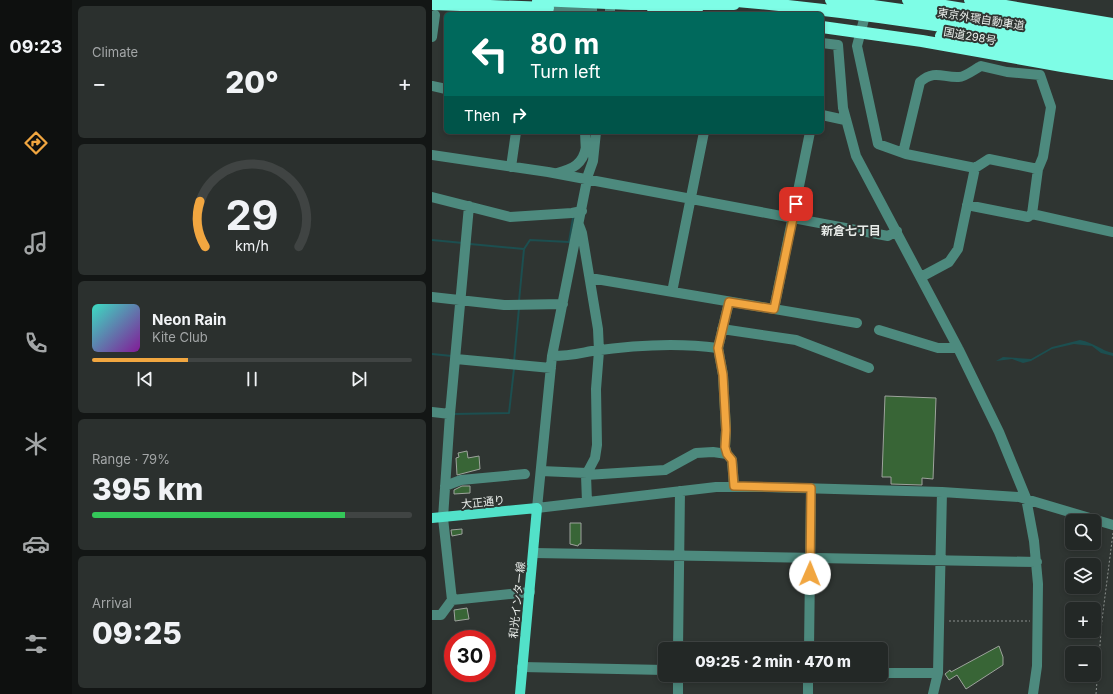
<!DOCTYPE html>
<html lang="en">
<head>
<meta charset="utf-8">
<style>
  :root { --surface:#232826; --page:#2b302e; --text:#f1f3f6; --muted:#a3a6a7; --line:#404443; --accent:#f1a640 }
  body { margin:0; font-family:Inter,"Noto Sans JP",sans-serif; background:var(--page); color:var(--text); height:100vh; display:flex; flex-direction:column; font-size:15px; white-space:nowrap }
  * { box-sizing:border-box; margin:0 }
  p { font-size:13px; color:var(--muted) }
  .icon { flex:none; width:22px; height:22px; fill:none; stroke:currentColor; stroke-width:2; stroke-linecap:round; stroke-linejoin:round }
  .map { position:relative; flex:1; overflow:hidden }
  .panel { display:flex; flex-direction:column; gap:6px; padding:6px; background:#131615; width:360px }
  .panel>* { flex:none }
  .banner { position:absolute; left:12px; top:12px; width:380px; height:122px; border-radius:6px; box-shadow:0 2px 6px #0003,0 0 0 1px var(--line); background:#00695c; color:#fff; overflow:hidden }
  .buttons { position:absolute; left:633px; top:514px; display:grid; gap:8px }
  .buttons a { display:grid; place-items:center; width:36px; height:36px; border-radius:6px; background:var(--surface); box-shadow:0 2px 6px #0003,0 0 0 1px var(--line); font-size:20px }
  .speed { position:absolute; left:12px; top:630px; display:flex; gap:8px; font-size:20px; font-weight:700; text-align:center }
  .speed>* { display:grid; place-content:center; width:52px; height:52px; border-radius:50%; background:var(--surface); box-shadow:0 2px 6px #0003,0 0 0 1px var(--line); line-height:1 }
  .speed .limit { border:6px solid #d22; background:#fff; color:#111 }
  .pin { position:absolute; display:grid; place-items:center; width:34px; height:34px; color:#fff; margin:-17px; border-radius:8px; box-shadow:0 2px 6px #0006 }
  .me { position:absolute; width:44px; margin:-22px; rotate:1deg; stroke-linejoin:round; filter:drop-shadow(0 0 3px #0008) }
  .turn { display:flex; align-items:center; gap:14px; height:84px; padding:0 20px; font-size:18px }
  .turn .icon { width:52px; height:52px; stroke-width:2.5 }
  .turn b { display:block; font-size:28px; line-height:34px }
  .then { display:flex; align-items:center; height:38px; padding:0 20px; background:#0003; gap:8px; font-size:15px }
  .big { font-size:30px; font-weight:800; line-height:1.1 }
  .panel .widget { flex:1; display:flex; flex-direction:column; justify-content:center; gap:6px; min-width:0; padding:0 14px; border-radius:6px; background:var(--page) }
  .panel .dial { align-items:center; gap:0 }
  .dial svg { height:104px; overflow:visible; fill:none; stroke:var(--line); stroke-width:7; stroke-linecap:round; text-anchor:middle }
  .dial text { fill:var(--text); stroke:none }
  .song { display:flex; align-items:center; gap:12px }
  .cover { width:48px; height:48px; border-radius:6px; background:linear-gradient(135deg,hsl(170 70% 55%),hsl(290 70% 35%)) }
  .played { height:4px; border-radius:2px; background:linear-gradient(90deg,var(--accent) 30%,var(--line) 30%) }
  .keys { display:flex; justify-content:space-around; direction:ltr }
  .heat { display:flex; justify-content:space-between; align-items:center; font-size:22px; direction:ltr }
  .charge { height:6px; border-radius:3px; background:linear-gradient(90deg,#34c759 79%,var(--line) 0) }
  .trip { position:absolute; left:226px; top:642px; width:230px; height:40px; border-radius:6px; background:var(--surface); box-shadow:0 2px 6px #0003,0 0 0 1px var(--line); font-weight:800; line-height:40px; text-align:center }
  main { display:flex; flex:1; min-height:0 }
  .menu { display:flex; flex-direction:column; width:72px; justify-content:space-around; align-items:center; background:#0e100f; color:var(--muted) }
  .menu .icon { width:28px; height:28px }
  .menu .selected { color:var(--accent) }
  .menu b { font-size:18px; color:var(--text) }
  .map>svg:first-child { display:block }
</style>
</head>
<body>
<main>
<nav class="menu">
<b>09:23</b>
<svg class="icon selected" aria-label="directions" viewBox="0 0 24 24"><path d="M12 3l9 9-9 9-9-9zM9 14v-3h6M13 9l2 2-2 2"/></svg>
<svg class="icon" aria-label="music" viewBox="0 0 24 24"><path d="M9 18V5l10-2v13"/><circle cx="6" cy="18" r="3"/><circle cx="16" cy="16" r="3"/></svg>
<svg class="icon" aria-label="phone" viewBox="0 0 24 24"><path d="M5 4h4l2 5-3 2q2 4 5 5l2-3 5 2v4C11 20 4 13 5 4z"/></svg>
<svg class="icon" aria-label="climate" viewBox="0 0 24 24"><path d="M12 3v18M4 7l16 10M4 17L20 7"/></svg>
<svg class="icon" aria-label="car" viewBox="0 0 24 24"><path d="M5 17H2v-5l4-1 3-4h7l3 4 3 1v5h-3M9 17h6M6 11h13"/><circle cx="7" cy="17" r="2"/><circle cx="17" cy="17" r="2"/></svg>
<svg class="icon" aria-label="filters" viewBox="0 0 24 24"><path d="M4 7h16M4 17h16"/><circle cx="9" cy="7" r="2"/><circle cx="15" cy="17" r="2"/></svg>
</nav>
<section class="panel">
<div class="widget"><p>Climate</p>
<div class="heat"><a>−</a><b class="big">20°</b><a>+</a></div>
</div>
<div class="widget dial"><svg viewBox="0 0 100 80">
<path d="M14 69A42 42 0 1 1 86 69"/>
<path d="M14 69A42 42 0 0 1 10 34" stroke="#f1a640"/>
<text x="50" y="56" font-size="32" font-weight="700">29</text>
<text x="50" y="72" font-size="11">km/h</text>
</svg></div>
<div class="widget">
<div class="song"><i class="cover"></i><div><b>Neon Rain</b><p>Kite Club</p></div></div>
<div class="played"></div>
<div class="keys"><svg class="icon" aria-label="previous" viewBox="0 0 24 24"><path d="M18 5L8 12l10 7zM5 5v14"/></svg><svg class="icon" aria-label="pause" viewBox="0 0 24 24"><path d="M8 5v14M16 5v14"/></svg><svg class="icon" aria-label="next" viewBox="0 0 24 24"><path d="M6 5l10 7-10 7zM19 5v14"/></svg></div>
</div>
<div class="widget"><p>Range · 79%</p><b class="big">395 km</b><div class="charge"></div></div>
<div class="widget"><p>Arrival</p><b class="big">09:25</b></div>
</section>
<div class="map">
<svg width="681" height="694" viewBox="0 0 681 694">
  <rect width="100%" height="100%" fill="#2f3532"/>
  <!-- water -->
  <path fill="#1c4f50" d="M648,340C663,343 668,350 681,353V356L669,353L660,346L642,344L620,349L599,361L591,363L580,359L564,361L571,357L599,359L620,347Z"/>
  <g fill="none" stroke-linecap="round" stroke-linejoin="round">
    <!-- stream -->
    <path stroke="#1c4f50" stroke-width="2" d="M0,240L31,243
      M38,244L92,249
      M87,301L92,249L98,240L137,242L141,218
      M0,354L20,356
      M82,362L87,308
      M22,414L77,413L82,369"/>
  </g>
  <!-- building -->
  <path fill="#386536" stroke="#9da39c" d="M453,396L504,398L501,479L490,478V485L459,484V477H450Z
    M35,451L36,458L47,456L48,469L25,475L24,458L27,457L26,453Z
    M30,486H38V493L22,494V490Z
    M138,523H149V544H147L146,546L138,544Z
    M30,529V534L20,536L19,530Z
    M35,608L37,619L23,621L22,610Z
    M567,646L571,657V665L534,689L525,675L517,680L513,674L518,670L519,672Z"/>
  <g fill="none" stroke-linecap="round" stroke-linejoin="round">
    <!-- path -->
    <path stroke="#8c918e" stroke-width="1" stroke-dasharray="2 2" stroke-linecap="butt" d="M517,621H598
      M664,694L670,620L681,533"/>
    <!-- minor -->
    <path stroke="#4d8a7e" stroke-width="10" d="M435,8L425,46L446,144L474,154L543,168L526,249L517,262L489,277
      M96,14L122,9H160V14
      M178,14V9
      M0,37L3,15
      M390,43L406,45L411,108L424,156L526,348L567,432L594,498L602,541L606,584L605,666L601,694
      M0,86L14,89
      M390,115L413,120
      M153,132L154,153
      M164,132L161,161L156,175L120,356L105,508L284,487H331L510,492L587,497L681,525
      M471,153L488,82C503,69 511,78 527,77C533,77 543,69 549,66L575,72L608,75L619,107L611,157L606,169
      M0,155L116,172L456,236L465,231
      M79,167L84,132
      M125,173C141,169 151,164 154,147
      M0,197L78,217L140,213L150,211
      M535,205L596,217L600,214L606,169L557,159L543,168
      M600,214L681,232
      M147,225L150,233L166,329L167,351L164,389L165,445L163,458L154,475L155,502
      M158,278L425,323
      M240,292L272,132
      M0,297L72,305L131,304
      M297,302L286,348L291,375L294,430L293,447L295,454L300,460L302,486
      M342,309L378,132
      M290,329L364,340L437,368
      M447,330L506,348H526
      M120,356C137,356 144,354 160,351C202,345 243,342 286,348
      M24,359L119,368
      M0,412L18,414
      M109,471L155,473
      M154,475L233,470L264,453L281,452L295,454
      M13,486L29,480L93,474
      M102,553L605,562
      M20,600L11,518L18,414L37,206
      M0,615H9L20,600L98,592
      M246,649L248,491
      M377,649L379,488
      M90,667L233,670
      M449,673H506
      M246,694V675
      M376,694V675
      M501,694L506,673L510,492"/>
    <!-- major -->
    <path stroke="#52e1c9" stroke-width="10" d="M0,518L105,508L88,694"/>
    <!-- highway -->
    <path stroke="#7efde6" stroke-width="12" d="M106,0L199,4H302
      M294,0C424,11 552,32 681,54
      M399,0L498,14L681,43
      M476,0L681,33
      M538,0L681,24
      M0,4L116,8
      M221,12L266,14
      M390,27L490,41L630,66L681,74
      M509,36L681,65"/>
  </g>
  <g fill="none" stroke-linecap="round" stroke-linejoin="round">
    <defs>
      <path id="route" d="M364,204L342,309L297,302L286,348L291,375L294,430L293,447L295,454L300,460L302,486L379,488L378,574"/>
    </defs>
    <!-- route casing -->
    <use href="#route" stroke="#9d6c2a" stroke-width="10"/>
    <!-- route -->
    <use href="#route" stroke="#f1a640" stroke-width="7"/>
  </g>
  <g text-anchor="middle" dominant-baseline="central" stroke-width="4" stroke-linejoin="round" paint-order="stroke">
    <!-- street labels -->
    <g font-size="11" fill="#e8ece9" stroke="#2f3532">
      <text transform="translate(549 19) rotate(9)">東京外環自動車道</text>
      <text transform="translate(538 36) rotate(10)">国道298号</text>
      <text transform="translate(51 502) rotate(-6)">大正通り</text>
      <text transform="translate(85 600) rotate(-84)">和光インター線</text>
    </g>
    <!-- neighbourhood labels -->
    <g font-size="12" font-weight="bold" fill="#e8ece9" stroke="#2f3532">
      <text x="419" y="230">新倉七丁目</text>
    </g>
  </g>
</svg>
<div class="buttons">
<a><svg class="icon" aria-label="search" viewBox="0 0 24 24"><circle cx="10" cy="10" r="6"/><path d="M15 15l6 6"/></svg></a>
<a><svg class="icon" aria-label="layers" viewBox="0 0 24 24"><path d="M12 4l9 5-9 5-9-5zM3 14l9 5 9-5"/></svg></a>
<a>+</a>
<a>−</a>
</div>
<div class="speed"><div class="limit">30</div></div>
<div class="pin" style="left:364px;top:204px;background:#d93025"><svg class="icon" aria-label="arrive" viewBox="0 0 24 24"><path d="M6 21V4h12l-3 4 3 4H6"/></svg></div>
<svg class="me" style="left:378px;top:574px" viewBox="-20 -20 40 40"><circle r="19" fill="#fff"/><path d="M0-13L10 11 0 6-10 11z" fill="#f1a640"/></svg>
<div class="trip">09:25 · 2 min · 470 m</div>
<div class="banner">
<div class="turn"><svg class="icon" aria-label="left" viewBox="0 0 24 24"><path d="M17 20v-9H6M10 6l-5 5 5 5"/></svg><div><b>80 m</b>Turn left</div></div>
<div class="then">Then<svg class="icon" aria-label="right" viewBox="0 0 24 24"><path d="M7 20v-9h11M14 6l5 5-5 5"/></svg></div>
</div>
</div>
</main>
</body>
</html>
